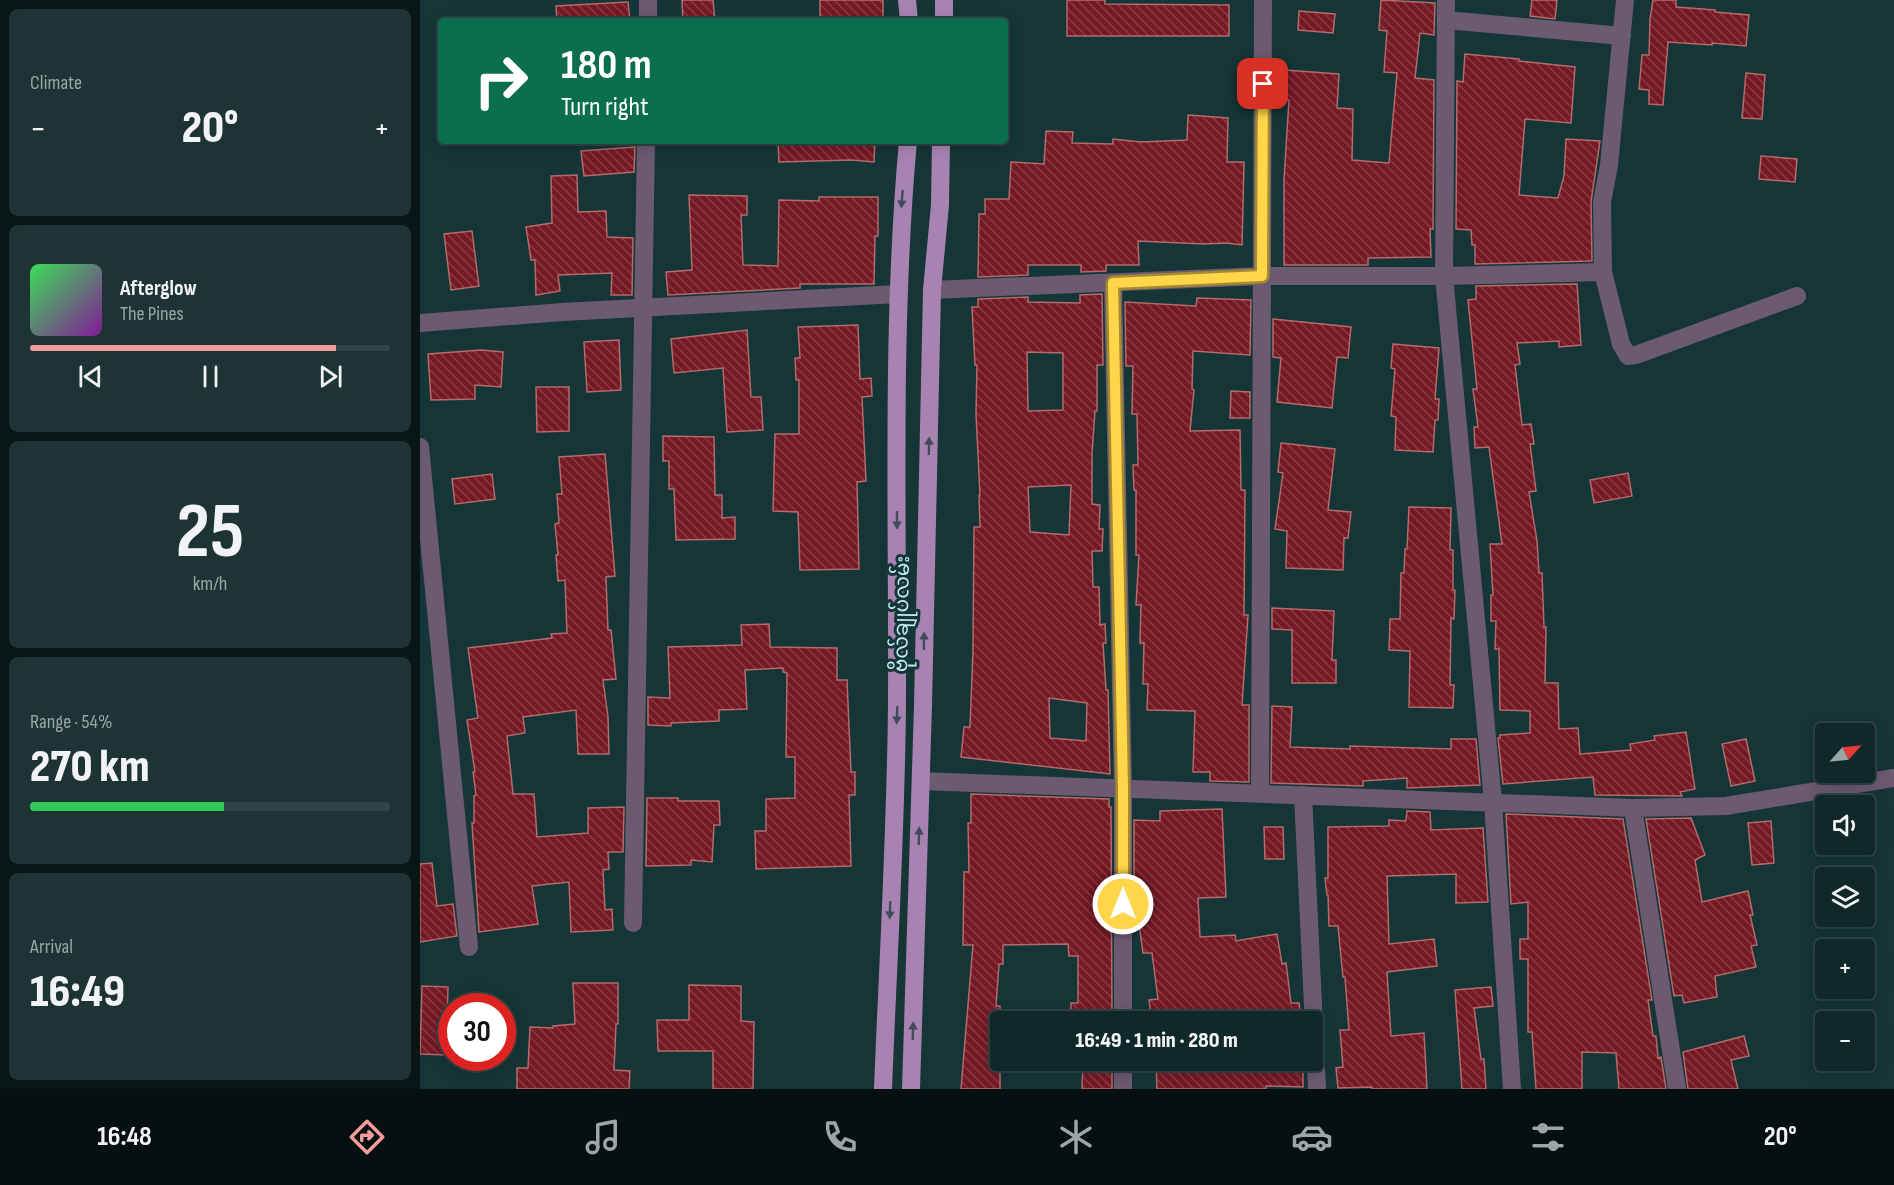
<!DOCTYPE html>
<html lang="en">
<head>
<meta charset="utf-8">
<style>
  :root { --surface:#102828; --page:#1e3434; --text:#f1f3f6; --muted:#9ca6a8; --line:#304445; --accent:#f59b9c }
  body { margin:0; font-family:"Sofia Sans Condensed","Noto Sans Myanmar",sans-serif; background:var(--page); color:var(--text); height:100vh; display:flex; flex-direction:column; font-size:22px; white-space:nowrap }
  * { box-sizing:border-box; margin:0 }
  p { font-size:20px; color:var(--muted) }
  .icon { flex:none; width:33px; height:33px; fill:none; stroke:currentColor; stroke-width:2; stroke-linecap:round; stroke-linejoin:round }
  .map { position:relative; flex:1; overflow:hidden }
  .side { display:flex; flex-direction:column; gap:9px; padding:9px; background:#091616; width:420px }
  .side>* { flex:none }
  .guide { position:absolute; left:18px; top:18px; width:570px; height:126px; border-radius:6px; box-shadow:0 3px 15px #0003,0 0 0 2px var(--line); background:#0b6e4f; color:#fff; overflow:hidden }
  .needle { width:39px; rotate:63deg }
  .controls { position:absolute; left:1395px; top:723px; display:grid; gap:12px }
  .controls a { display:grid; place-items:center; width:60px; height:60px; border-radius:6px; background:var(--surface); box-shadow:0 3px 15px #0003,0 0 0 2px var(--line); font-size:30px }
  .speed { position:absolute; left:18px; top:993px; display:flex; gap:12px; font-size:30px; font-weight:700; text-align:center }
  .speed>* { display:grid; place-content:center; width:78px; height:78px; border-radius:50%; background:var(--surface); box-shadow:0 3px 15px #0003,0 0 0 2px var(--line); line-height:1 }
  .speed .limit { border:9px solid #d22; background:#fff; color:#111 }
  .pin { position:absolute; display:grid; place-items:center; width:51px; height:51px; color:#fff; margin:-26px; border-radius:12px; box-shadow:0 3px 9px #0006 }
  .me { position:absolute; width:66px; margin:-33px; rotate:0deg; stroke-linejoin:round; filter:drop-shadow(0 0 4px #0008) }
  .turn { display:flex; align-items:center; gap:21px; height:126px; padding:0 24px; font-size:27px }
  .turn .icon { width:78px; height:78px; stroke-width:2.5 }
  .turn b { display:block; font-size:42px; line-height:51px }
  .big { font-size:45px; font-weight:800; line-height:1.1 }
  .side .card { flex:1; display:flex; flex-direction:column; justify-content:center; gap:9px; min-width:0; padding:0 21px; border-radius:9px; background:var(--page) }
  .side .dial { align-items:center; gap:0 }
  .dial b { font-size:78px; line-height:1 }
  .song { display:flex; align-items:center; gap:18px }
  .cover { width:72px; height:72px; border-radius:9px; background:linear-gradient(135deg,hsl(130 70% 55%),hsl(290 70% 35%)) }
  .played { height:6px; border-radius:3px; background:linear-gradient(90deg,var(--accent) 85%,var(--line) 85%) }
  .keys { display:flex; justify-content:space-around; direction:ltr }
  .heat { display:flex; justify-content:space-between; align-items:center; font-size:33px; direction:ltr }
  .charge { height:9px; border-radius:4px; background:linear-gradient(90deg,#34c759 54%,var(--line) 0) }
  .trip { position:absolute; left:570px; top:1011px; width:333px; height:60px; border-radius:6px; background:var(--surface); box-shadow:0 3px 15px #0003,0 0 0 2px var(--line); font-weight:800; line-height:60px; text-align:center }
  .tab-bar { display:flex; height:96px; justify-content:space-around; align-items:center; background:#061010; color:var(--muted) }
  .tab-bar .icon { width:42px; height:42px }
  .tab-bar .selected { color:var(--accent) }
  .tab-bar b { font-size:27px; color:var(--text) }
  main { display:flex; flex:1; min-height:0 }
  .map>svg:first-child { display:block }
</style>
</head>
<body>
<main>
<section class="side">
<div class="card"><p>Climate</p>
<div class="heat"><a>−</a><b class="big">20°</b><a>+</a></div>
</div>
<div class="card">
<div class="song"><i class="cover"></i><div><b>Afterglow</b><p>The Pines</p></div></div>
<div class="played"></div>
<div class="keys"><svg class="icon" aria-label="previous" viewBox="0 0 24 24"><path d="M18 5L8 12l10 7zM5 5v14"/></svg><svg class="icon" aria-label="pause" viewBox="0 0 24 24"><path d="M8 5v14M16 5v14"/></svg><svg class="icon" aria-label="next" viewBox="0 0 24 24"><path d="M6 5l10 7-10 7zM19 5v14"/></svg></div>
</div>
<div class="card dial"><b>25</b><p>km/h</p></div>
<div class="card"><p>Range · 54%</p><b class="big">270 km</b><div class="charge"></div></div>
<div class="card"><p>Arrival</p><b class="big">16:49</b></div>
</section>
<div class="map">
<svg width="1474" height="1089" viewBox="0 0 1474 1089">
  <defs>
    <pattern id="building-back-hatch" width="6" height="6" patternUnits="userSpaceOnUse" patternTransform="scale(1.5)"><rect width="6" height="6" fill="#751925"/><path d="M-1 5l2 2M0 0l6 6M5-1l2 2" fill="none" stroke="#873b45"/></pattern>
  </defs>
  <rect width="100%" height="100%" fill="#153536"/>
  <!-- building -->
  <path fill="url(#building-back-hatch)" stroke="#b36b6c" stroke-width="1.5" fill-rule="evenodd" d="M262,0H293L295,21H263Z
    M400,0H463V21H400Z
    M647,0H685V4L809,5V36H647Z
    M961,0L1015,3L1014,35L1000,33L995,78L1014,80L1013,229H1010L1011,257L948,258V265H864V180L869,100H863L865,70L919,74L917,108L933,109L932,160L969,163L977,73L964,72L967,31L959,30Z
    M1112,0H1137L1135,19L1110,16Z
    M1233,0H1256V7L1295,10V12L1329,15L1326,46L1292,43V45L1248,42L1243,105L1229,104V90L1219,89L1222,55H1229L1230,19Z
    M208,2L210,21H137L136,6Z
    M879,11L915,14L913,33L878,30Z
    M1045,54L1099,59V61L1155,67L1151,123L1105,119L1099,195L1138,198L1144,176L1146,139L1180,141L1171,202L1172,261L1055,264V245H1052L1051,230L1036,229L1037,81L1043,82Z
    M1326,73L1345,75L1342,119L1322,118Z
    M768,115L808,118L807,162H824L822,245L806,243L784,244L718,241L719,265H686V271L661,272V265H608V275L558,277L559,214H565V199H589L591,162L624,164L626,131L653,132L652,143L693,144V139L721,142L767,140Z
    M358,141H455L454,162L432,160L359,162Z
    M215,147L214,172L164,176L161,151Z
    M1341,156L1377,159L1375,182L1339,179Z
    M157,175L158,212L186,211L187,237L213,238L212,295H191L192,273L138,275L140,291L116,295L115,260H111L106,227L132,223L131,176Z
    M269,195L327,196V215H321L323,265L358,266L359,200L399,201V197H458V236H455L454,284H380V288L248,295L246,272L272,270Z
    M52,231L59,286L31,290L24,234Z
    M1157,284L1161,345L1139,347V341L1097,343L1100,364L1095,365L1102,425L1111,424L1114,444H1110L1116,491L1109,492L1117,541L1119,573H1122L1124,627H1126L1125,683H1138L1139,729L1158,728L1160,754L1211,750L1210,744L1235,740L1234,736L1266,732L1275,789L1260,792L1262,796L1175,795L1173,777L1083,784L1078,738H1080V735L1110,733V711L1080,710L1079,649H1075L1076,621H1071V595H1073L1070,544H1082L1069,447L1055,448L1054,427H1058L1053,389H1057L1048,300L1056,299V286Z
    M682,294L683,365H677V411H675L672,454V504L680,505L679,529H683L682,551H672L673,587H679L680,625L685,624L686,643H683L686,690H688L690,774L541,757L544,727H550L553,651L554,527H560L559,495H560L556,414L557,365H555L552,307H558V299L608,297V302L660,303V295ZM607,352L643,353V410L608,411ZM651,485L649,535L610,532L608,487ZM629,698L667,703L666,741L630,738Z
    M777,298L831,300L830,355L773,351L772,389L774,390L770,431L820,430L821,490H825L824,615H828L822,705H829V782L790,781V772H773L775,711L727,710L728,684H723L724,643H720L721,605H716L719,555H716V490H714L713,465H718L717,414H712L713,366H706L705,302L776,306Z
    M853,319L931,327L928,358L917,357L912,408L857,402L861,358L853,357Z
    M438,325L440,379L451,378L452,396L442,397L446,481L437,482L439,569L380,570L378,512L353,511L355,434H379V380H376L375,358H380L378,327Z
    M327,330L331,397H341L343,430L307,432L303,368L254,373L251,339Z
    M199,340L201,390L167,392L164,342Z
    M973,344L1019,348L1015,399H1019L1018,420H1015L1013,452L975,450L976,417L971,416L975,369L971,368Z
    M61,350L83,352L81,387L55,385V399L11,400L8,354Z
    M116,387H149V431L117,432Z
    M811,391L830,392V418H810Z
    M243,436L294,437L295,495H302V518L315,517V539L256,540L254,489H249V461H243Z
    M861,443L915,449L908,510L931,512L928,538H924L923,570L866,568L867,531L855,529L863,473L858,472Z
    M185,454L195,576L186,577L188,630H191L196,679L183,680L188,717L189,754H158L156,710L103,717L105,733L87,736L93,794H114L117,837L168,833V808L204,807L203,852H188L189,869L183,870L185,910L192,909L193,930L151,932L149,882L112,886L118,924L59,932L52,823H54V796L56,795L53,772H55L47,720L58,718L48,648L132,638L131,634L147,633L145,580L138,581L136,555H138L135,524L139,523L137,494H142L139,457Z
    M1208,473L1212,496L1174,503L1170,480Z
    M72,474L75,499L35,504L32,479Z
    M989,507L1031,508L1030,550H1033V590H1035L1034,619L1031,618L1030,685H1034L1033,708L989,707L990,651L969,650L970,619H980L981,573H984L985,549H987Z
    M852,608L914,611L912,660H916V683H872V630L852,629Z
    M349,624L350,647L417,648V680H427L431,772H435V795H429L431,866L336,869L335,831H346V799L375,798V757H366L367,673L363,672V668L325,670L327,709L299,710V721L251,723V726L228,725V697L250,698L248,647L322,645L321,625Z
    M852,706L872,707L870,747L930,749V746L1031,749V739H1056L1060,785L987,788V778L943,781V786L851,783Z
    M1326,739L1335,781L1311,786L1302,744Z
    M551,794L689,799V807H691L692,1022H651V1003H658V956H649L648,944L583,945V964H579L576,1006H580V1089H541L553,945H543L544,872H549L548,823H551Z
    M227,798H258V801H299L300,825H294L292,862L271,860V865L226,866Z
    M802,809L806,897L778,898L780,937L815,935L816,941L857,934L862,964L866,963L871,1003H879L881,1022H812V1019L792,1022H732L729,1000L738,999L732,953H723L714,887V820L740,821V811Z
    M987,811L1010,812L1011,830L1063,828L1068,902L1036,903V874L967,876L969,944L1014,939L1017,966L967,972L971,1036L1004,1033L1007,1089H952V1087L918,1088L916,1068L923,1067L920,1030H929L925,977H923L918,926H909L908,895H907L905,878H908V827L969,826V820L986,821Z
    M1086,814L1203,819L1232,1000H1228L1233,1036H1236L1238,1058L1241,1057L1246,1089H1199L1196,1053L1162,1052V1089H1116L1112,1032H1108V959H1100V939H1108V902L1091,904Z
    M1271,818L1285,855L1275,860L1282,902L1328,891L1333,915H1330L1337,945L1331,946L1336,967L1295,976L1297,997L1264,1003L1262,995L1254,996L1226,819Z
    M1351,821L1354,863L1332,865L1328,823Z
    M844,827H863L864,859H845Z
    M12,863L17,906L33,904L37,936L0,942V864Z
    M153,983H198V1024H196L194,1070L210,1071L209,1089H97V1068H108L110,1027L133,1028V1026L155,1024Z
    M269,985L321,986V1021L334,1022L333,1089H293V1051H238L237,1020H269Z
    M2,986L28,987L26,1055L0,1054Z
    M1071,987L1073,1006L1054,1008L1061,1059H1064L1066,1089H1042L1035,990Z
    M1324,1036L1329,1056L1311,1060L1318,1089H1268L1263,1052Z
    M663,1060H692V1089H662Z
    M736,1060L883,1062V1087L846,1086V1089H737Z"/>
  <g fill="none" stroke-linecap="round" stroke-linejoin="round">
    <!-- street -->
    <path stroke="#6c5a71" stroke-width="18" d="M1026,0L1024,276L1073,802L1092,1089
      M1205,0L1189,165L1182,202L1183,272L1201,344L1208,356L1216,355L1377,296
      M1026,20L1202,36
      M228,21V0
      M693,283L703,787V1022
      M512,290L842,276H1024L1183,272
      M0,323L143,312L478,294
      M0,447L49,947
      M501,781L1213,808L1257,1089
      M840,793L843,0
      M883,795L897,1089
      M1213,808L1306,806L1474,778
      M213,923L226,141
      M703,1060V1089"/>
    <!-- primary -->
    <path stroke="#a883b2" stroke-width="18" d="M487,0L489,21
      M524,0V21
      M463,1089C468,961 476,832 477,703C478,516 471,327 488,141
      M491,1089L503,706L512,290L520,205L521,141"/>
  </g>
  <!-- one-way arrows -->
  <defs><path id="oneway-solid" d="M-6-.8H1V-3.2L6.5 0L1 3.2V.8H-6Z" transform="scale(1.5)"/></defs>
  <g fill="#414c5b">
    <use href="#oneway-solid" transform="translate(482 199) rotate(94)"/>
    <use href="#oneway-solid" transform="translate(509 446) rotate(-89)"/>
    <use href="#oneway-solid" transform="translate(477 520) rotate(90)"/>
    <use href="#oneway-solid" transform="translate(504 641) rotate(-89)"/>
    <use href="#oneway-solid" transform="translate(477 715) rotate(92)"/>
    <use href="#oneway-solid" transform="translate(499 836) rotate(-88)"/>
    <use href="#oneway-solid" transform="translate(470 910) rotate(92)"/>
    <use href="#oneway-solid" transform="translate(493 1031) rotate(-88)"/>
  </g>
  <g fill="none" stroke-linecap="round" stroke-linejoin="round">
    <defs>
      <path id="route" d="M703,904V788L693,283L842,276L843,84"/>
    </defs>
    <!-- route casing -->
    <use href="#route" stroke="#a68a30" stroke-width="15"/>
    <!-- route -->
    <use href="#route" stroke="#ffd54a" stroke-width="10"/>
  </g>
  <g text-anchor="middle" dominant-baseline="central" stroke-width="6" stroke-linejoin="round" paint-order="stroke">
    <!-- street labels -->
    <g font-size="20" fill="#c0edee" stroke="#153536">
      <text transform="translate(482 614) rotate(-89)">ဗိုလ်ချုပ်လမ်း</text>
    </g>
  </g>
</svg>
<div class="controls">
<a><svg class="needle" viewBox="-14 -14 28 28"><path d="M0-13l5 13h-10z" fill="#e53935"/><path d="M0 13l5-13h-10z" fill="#9ca6a8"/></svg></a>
<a><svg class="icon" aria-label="sound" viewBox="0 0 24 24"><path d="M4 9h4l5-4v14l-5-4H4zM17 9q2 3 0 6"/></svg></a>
<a><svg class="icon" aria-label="layers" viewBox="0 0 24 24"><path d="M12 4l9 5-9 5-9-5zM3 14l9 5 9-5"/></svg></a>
<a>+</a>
<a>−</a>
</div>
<div class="speed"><div class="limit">30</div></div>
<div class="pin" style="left:843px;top:84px;background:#d93025"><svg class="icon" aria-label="arrive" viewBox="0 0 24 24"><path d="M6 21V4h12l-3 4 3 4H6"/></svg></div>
<svg class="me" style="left:703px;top:904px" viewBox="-20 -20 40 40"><circle r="17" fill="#ffd54a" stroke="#fff" stroke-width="3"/><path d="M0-11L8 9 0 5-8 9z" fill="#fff"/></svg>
<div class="trip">16:49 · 1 min · 280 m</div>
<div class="guide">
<div class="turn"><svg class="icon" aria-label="right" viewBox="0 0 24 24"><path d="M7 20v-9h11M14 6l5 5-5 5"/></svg><div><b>180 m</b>Turn right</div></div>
</div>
</div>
</main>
<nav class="tab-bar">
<b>16:48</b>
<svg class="icon selected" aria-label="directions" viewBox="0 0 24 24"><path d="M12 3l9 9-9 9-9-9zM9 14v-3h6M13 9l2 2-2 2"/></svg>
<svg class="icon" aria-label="music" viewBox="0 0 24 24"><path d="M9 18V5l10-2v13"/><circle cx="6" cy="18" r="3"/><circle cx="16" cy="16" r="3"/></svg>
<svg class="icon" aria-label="phone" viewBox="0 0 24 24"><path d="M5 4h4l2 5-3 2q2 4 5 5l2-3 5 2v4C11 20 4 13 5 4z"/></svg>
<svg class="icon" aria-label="climate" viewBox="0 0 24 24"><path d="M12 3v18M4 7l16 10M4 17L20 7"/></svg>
<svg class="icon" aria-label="car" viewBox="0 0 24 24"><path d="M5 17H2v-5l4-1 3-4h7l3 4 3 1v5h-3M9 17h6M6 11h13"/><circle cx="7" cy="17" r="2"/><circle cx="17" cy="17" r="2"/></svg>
<svg class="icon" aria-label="filters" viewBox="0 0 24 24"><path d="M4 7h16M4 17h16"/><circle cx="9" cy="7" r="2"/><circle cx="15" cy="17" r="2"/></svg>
<b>20°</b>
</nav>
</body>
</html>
